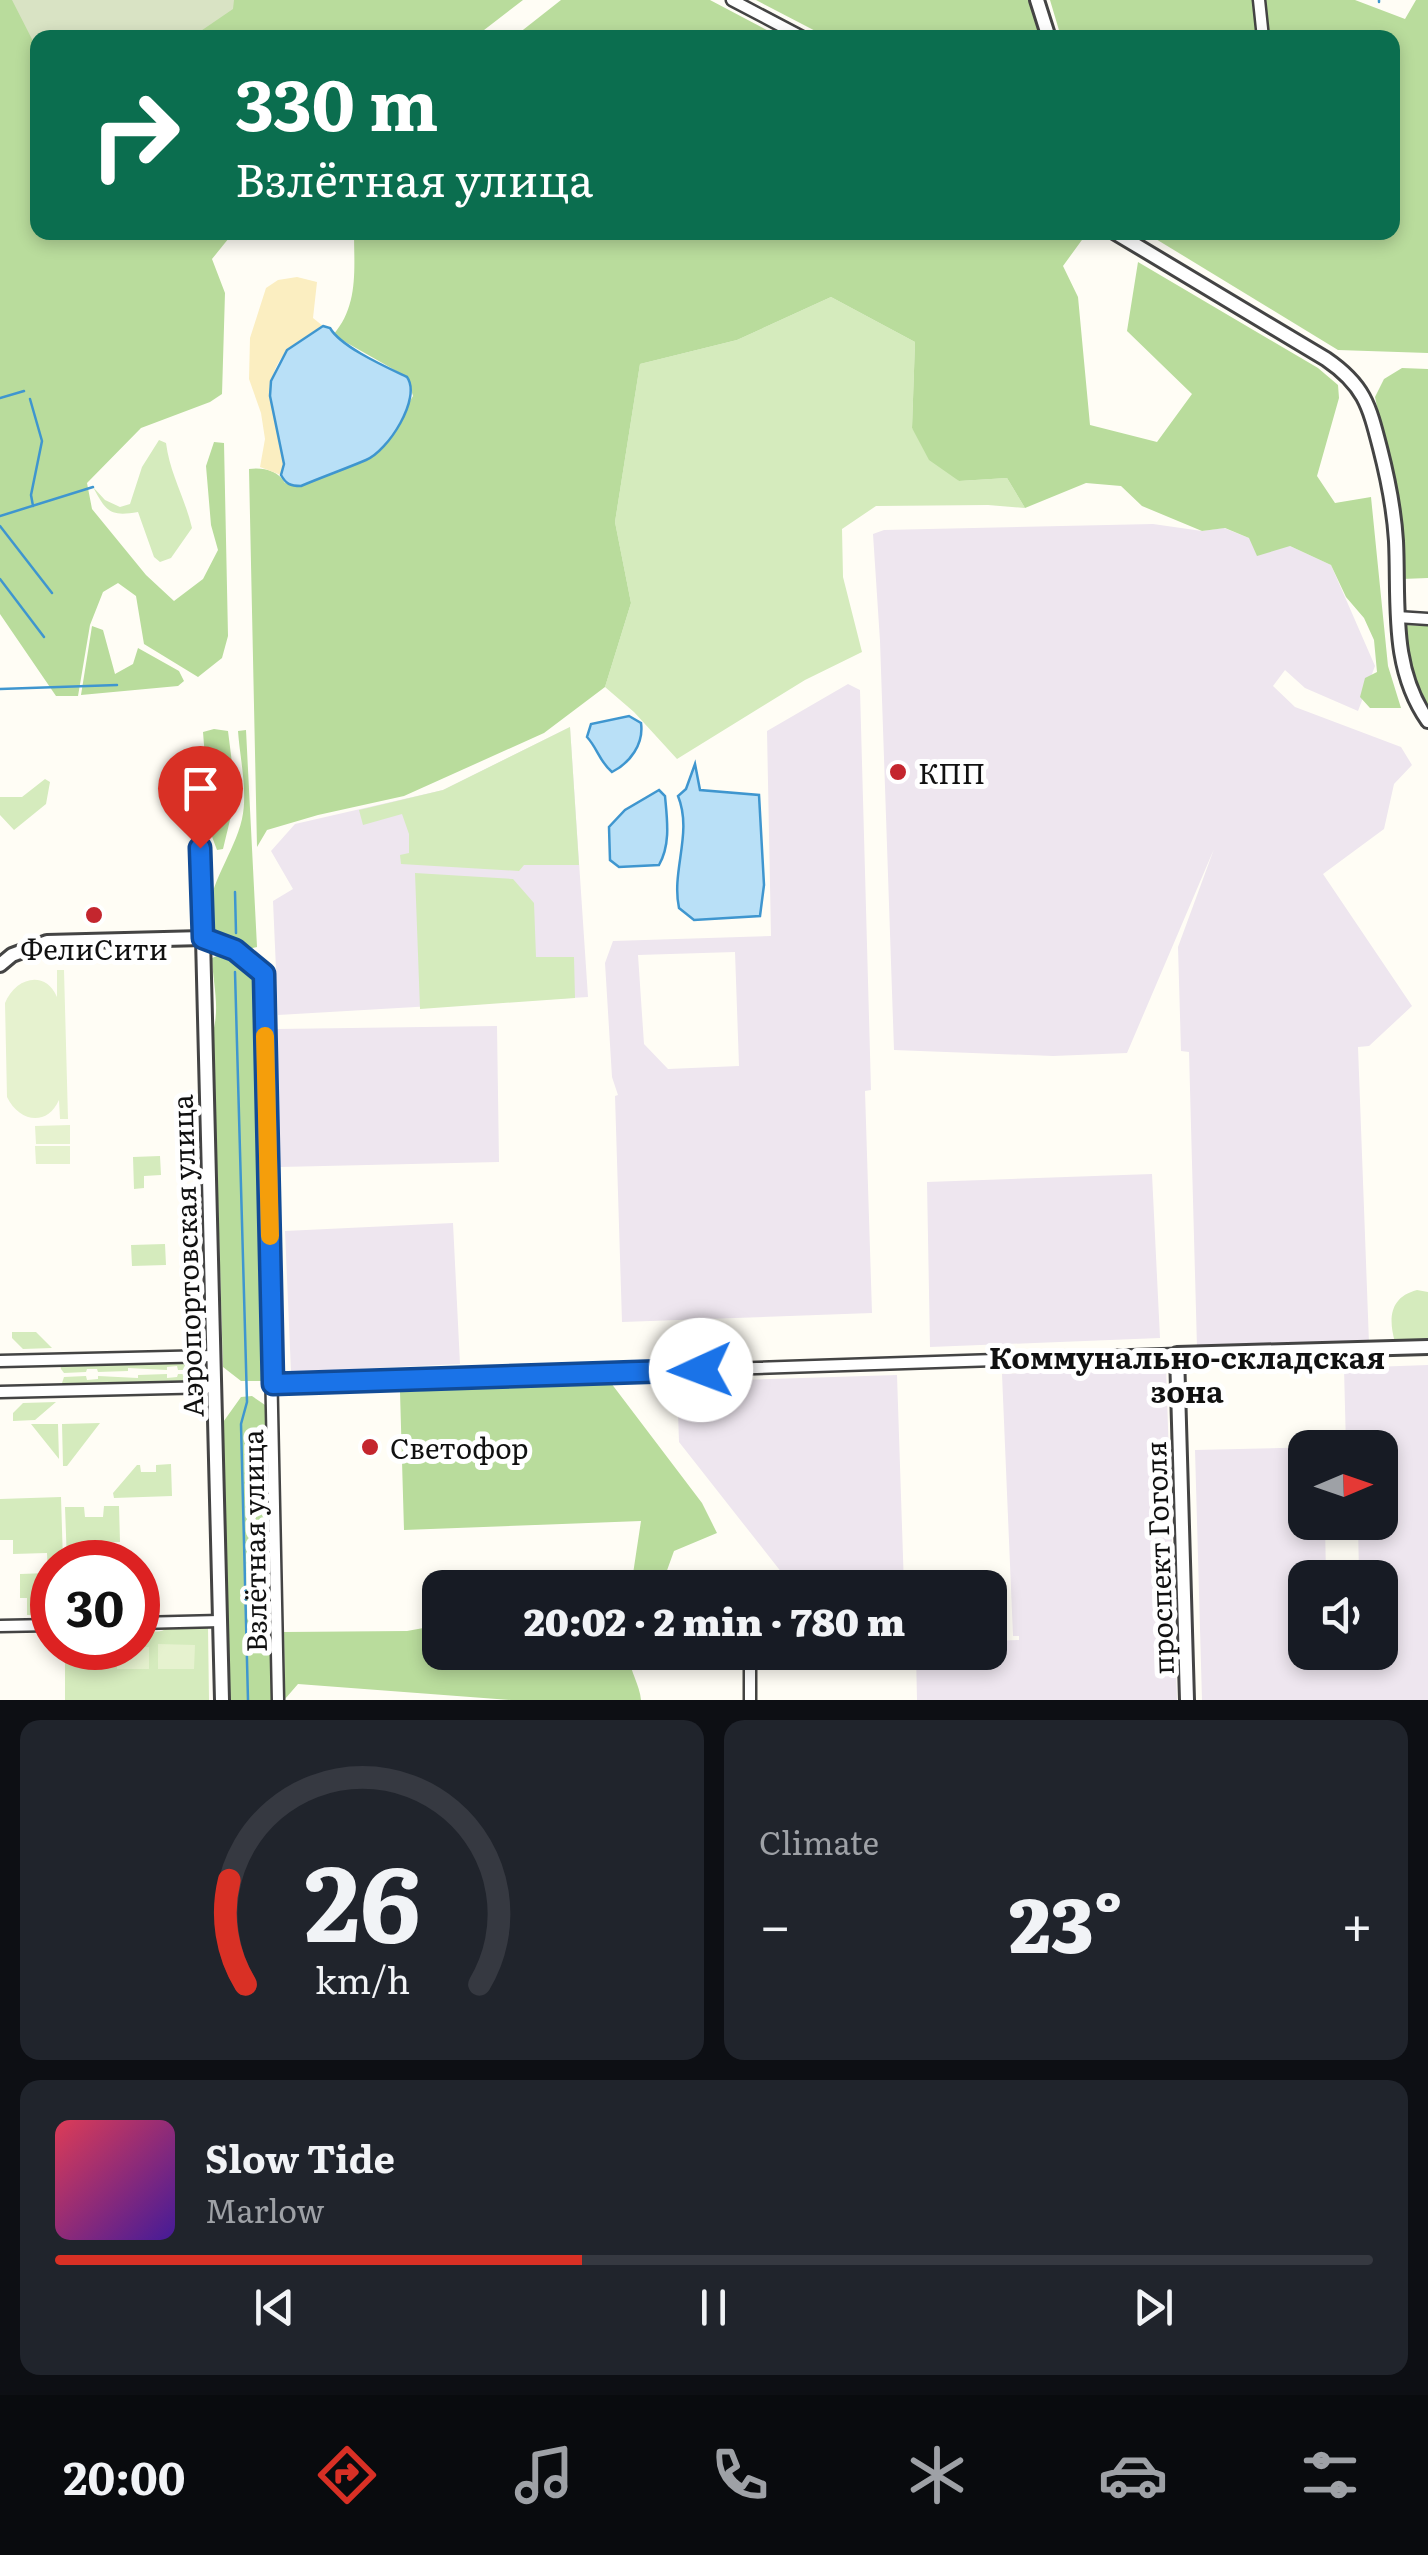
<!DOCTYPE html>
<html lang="en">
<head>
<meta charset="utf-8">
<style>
  :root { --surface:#171b24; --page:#20242c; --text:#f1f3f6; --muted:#9ea1a6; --line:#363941; --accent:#d93025 }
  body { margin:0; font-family:Literata,serif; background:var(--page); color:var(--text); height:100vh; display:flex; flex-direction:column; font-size:38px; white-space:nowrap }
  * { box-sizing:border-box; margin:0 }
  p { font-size:32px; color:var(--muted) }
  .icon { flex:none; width:55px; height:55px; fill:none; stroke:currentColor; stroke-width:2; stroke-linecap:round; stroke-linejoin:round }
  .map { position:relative; height:1700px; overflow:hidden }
  .details { display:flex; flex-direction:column; gap:20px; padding:20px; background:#0d0f14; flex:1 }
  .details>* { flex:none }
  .hud { position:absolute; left:30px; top:30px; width:1370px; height:210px; border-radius:20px; box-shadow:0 5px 15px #0003; background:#0b6e4f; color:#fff; overflow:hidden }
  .needle { width:65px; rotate:88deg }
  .controls { position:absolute; left:1288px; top:1430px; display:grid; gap:20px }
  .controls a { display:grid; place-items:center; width:110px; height:110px; border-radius:20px; background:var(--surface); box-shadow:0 5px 15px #0003; font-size:50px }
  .speed { position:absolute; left:30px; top:1540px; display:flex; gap:20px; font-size:50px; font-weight:700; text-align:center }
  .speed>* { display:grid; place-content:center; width:130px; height:130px; border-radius:50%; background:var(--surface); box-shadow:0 5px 15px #0003; line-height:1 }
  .speed .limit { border:15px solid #d22; background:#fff; color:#111 }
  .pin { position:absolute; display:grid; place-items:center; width:85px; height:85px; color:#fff; margin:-102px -42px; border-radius:50% 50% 50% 0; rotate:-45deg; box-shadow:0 0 10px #0007 }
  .pin .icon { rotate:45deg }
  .me { position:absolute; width:110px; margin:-55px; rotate:268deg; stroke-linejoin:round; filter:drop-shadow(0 0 8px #0008) }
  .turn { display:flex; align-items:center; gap:35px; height:210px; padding:0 40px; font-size:45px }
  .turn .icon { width:130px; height:130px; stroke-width:2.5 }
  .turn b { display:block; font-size:70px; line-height:85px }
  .big { font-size:75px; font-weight:800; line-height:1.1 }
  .details .card { flex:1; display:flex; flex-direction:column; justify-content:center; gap:15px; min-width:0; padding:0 35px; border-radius:20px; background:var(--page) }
  .details .dial { align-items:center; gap:0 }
  .dial svg { height:260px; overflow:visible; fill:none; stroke:var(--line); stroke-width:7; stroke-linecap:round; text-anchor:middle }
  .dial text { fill:var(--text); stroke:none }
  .song { display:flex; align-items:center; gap:30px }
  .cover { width:120px; height:120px; border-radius:15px; background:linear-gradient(135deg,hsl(350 70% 55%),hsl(260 70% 35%)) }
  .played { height:10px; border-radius:5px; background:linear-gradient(90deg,var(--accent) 40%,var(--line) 40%) }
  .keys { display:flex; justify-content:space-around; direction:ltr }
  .heat { display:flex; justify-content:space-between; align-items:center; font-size:55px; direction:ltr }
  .details .tiles { flex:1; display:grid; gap:20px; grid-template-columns:1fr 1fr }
  .card:last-child { grid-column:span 2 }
  .trip { position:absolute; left:422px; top:1570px; width:585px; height:100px; border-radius:20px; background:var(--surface); box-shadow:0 5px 15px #0003; font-weight:800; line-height:100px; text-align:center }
  .menu { display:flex; height:160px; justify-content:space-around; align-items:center; background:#090b0e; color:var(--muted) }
  .menu .icon { width:70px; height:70px }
  .menu .active { color:var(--accent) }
  .menu b { font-size:45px; color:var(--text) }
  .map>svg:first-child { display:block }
</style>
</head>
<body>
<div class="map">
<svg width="1428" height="1700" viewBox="0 0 1428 1700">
  <rect width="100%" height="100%" fill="#fffdf5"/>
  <!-- industrial -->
  <path fill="#eee6ef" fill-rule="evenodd" d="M1153,524L1202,531L1224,528L1249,538L1290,546L1331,565L1375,666L1358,711L1305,688L1285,670L1273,686L1295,707L1401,747L1412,765L1394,784L1384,829L1323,874L1412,1006L1369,1046L1358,1047L1369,1343L1197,1348L1189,1052L1181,1051L1178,947L1214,849L1127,1053L1053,1056L894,1050L880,641L873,534L884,530Z
    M848,684L860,690L871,1090L865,1091L872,1313L622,1322L615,1096L618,1095L612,1077L605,963L613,941L771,936L767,731ZM735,952L739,1066L668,1069L644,1044L638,955Z
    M570,727L588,997L278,1015L273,901L293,889L271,851L295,824L443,790Z
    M497,1026L499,1162L280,1167L277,1029Z
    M1152,1174L1160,1338L930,1347L927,1182Z
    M453,1223L460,1364L291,1372L285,1231Z
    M1428,1365V1700H1202L1195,1450L1323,1447L1305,1448V1522L1325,1523L1326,1577L1305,1578V1652H1380V1578L1359,1577L1358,1523L1380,1522V1448L1346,1447L1344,1368Z
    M1166,1367L1177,1700H917L916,1653L990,1652V1641L1019,1640V1636H1013L1002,1374Z
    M897,1375L904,1587H793L679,1442L677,1382Z"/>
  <!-- green -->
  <path fill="#d5ebbd" d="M831,297L915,342L912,428L959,481L1007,478L1025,508L988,505L876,506L842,529L843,577L862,652L805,680L677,759L634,712L605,687L631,603L615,522L640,364L737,340Z
    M159,440L166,443C170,474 185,498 192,528L171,558L160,562L154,557L138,512C109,517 106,511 93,487L105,500L120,507L130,504L142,467Z
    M570,727L579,865H524L519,871L401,864L400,855L409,853V834L402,814L363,825L359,810L443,790Z
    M45,779L50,782L46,804L14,830L0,815V797H22Z
    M415,873L513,879L534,903L536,957H574L575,998L420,1009Z
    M160,1156L161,1175L144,1176V1188L134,1189L133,1157Z
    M165,1244L166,1265L132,1266L131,1245Z
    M1417,1290L1428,1292V1341L1395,1342C1388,1318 1390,1297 1417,1290Z
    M12,1332H36L52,1348L23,1349L12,1338Z
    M189,1360V1370H178L177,1366L167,1367V1370L128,1368V1371L98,1372L97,1369H87L86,1372L64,1373L61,1369L60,1364Z
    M167,1374V1378L177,1377L178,1374H189V1383L61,1386L64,1377L86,1376L87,1380L98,1379V1376L138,1378V1375Z
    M56,1402L35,1420L13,1421V1413L23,1403Z
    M100,1423L67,1466H63L62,1424Z
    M31,1424H58L59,1459Z
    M171,1464L172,1496L114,1498L113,1493L137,1465H140L141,1472H156V1465Z
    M61,1497L63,1562H52V1616L27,1615V1598H20V1574L48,1573L47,1553L13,1554V1540H0V1499Z
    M104,1506H119L120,1542L95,1543V1562H67L65,1507H84L85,1517H103Z
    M208,1627L209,1700H65V1648H138V1628C149,1628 157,1636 167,1628Z"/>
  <!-- forest -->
  <path fill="#b9dc9c" d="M0,0H523L475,37L38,38V232L233,233L212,259L225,293L222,394L210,402L141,428L87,483L92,509L146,575L174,601L203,579L218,550L211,525L206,466L214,442L224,443L228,636L222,658L198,677L144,644L136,596L118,583L103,592L90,625L78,696H56L0,614Z
    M561,0H710L780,37H514Z
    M756,0H1030L1041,37H827Z
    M1050,0H1355L1405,19L1416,0H1428V353L1338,350L1146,233L1392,232V38L1061,37Z
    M354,233H1087L1063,266L1078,297L1090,425L1157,442L1192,394L1127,331L1138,262L1318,368L1338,385L1339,398L1317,476L1335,503L1371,497L1388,666L1401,708H1370L1360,697L1365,678L1377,672L1374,640L1364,618L1346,597L1331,565L1290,546L1257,556L1249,538L1225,528L1202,531L1142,506L1121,486L1086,483L1025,508L1007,478L959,481L929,460L912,428L915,342L831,297L737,340L640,364L615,522L631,603L605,687L544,733L404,796L318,815L267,830L257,847L249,469C262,467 278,470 285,483L301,486L367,460L382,447L413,396L407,377L333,335C359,306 354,268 354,233Z
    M1402,368L1428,369V578L1402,579L1399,510L1375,397L1384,379Z
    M1405,625L1428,626V710L1412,671Z
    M92,626L103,630L115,674L133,664L138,648L179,671L184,681L178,686L81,695Z
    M214,729L228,731L236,795L223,849L217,850L211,834L203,732Z
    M246,730L257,947L248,949L210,932C201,892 233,858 242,819C248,792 240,759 238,731Z
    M224,953L251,972L256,980L265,1381H241L223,1367L213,1032C220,1006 213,984 212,958Z
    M611,1383L702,1503L717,1533L674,1551L661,1587H631L641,1521L404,1530L400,1392Z
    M252,1396L268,1407L272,1700H229L221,1425L241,1397Z
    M440,1625V1652L630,1653C627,1667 640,1684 641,1700H511L298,1684L285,1699L284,1632L407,1631Z"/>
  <!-- sand -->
  <path fill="#fbeec1" d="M297,277L317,282L313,318L323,326C313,335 300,338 290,348C247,390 294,432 281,475L260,467L265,439L261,413L249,379L250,338L266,288L278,280Z"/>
  <!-- cemetery -->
  <path fill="#d9e3c4" d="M12,0H234L233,9L192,37L38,38L37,49Z"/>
  <!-- pitch -->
  <path fill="#e6f2cf" d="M57,970H64L68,1119H60L59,1100C47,1127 19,1122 7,1097L5,1003C15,978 45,969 57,997Z
    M70,1125V1144H36L35,1126Z
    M35,1146H70V1164H36Z
    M158,1644L195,1645L194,1669H158Z
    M149,1647V1669H117V1648Z"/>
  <!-- water -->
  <path fill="#b9e0f7" stroke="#3f96cf" stroke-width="2.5" d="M323,326L330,328C341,347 386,367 407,377C422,398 388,451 366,460C345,469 322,477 301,486C290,486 286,484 281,475L284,464L270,396L271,381L287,350Z
    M629,716L641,723C644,744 630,763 612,772C599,761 598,749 587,737L591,724Z
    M695,764L700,790L759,795L764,885L760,916L694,920L679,908C671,871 693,833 678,796L686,789Z
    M659,790L665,796C667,819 671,844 659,865L619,867L610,860L609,827L625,810Z"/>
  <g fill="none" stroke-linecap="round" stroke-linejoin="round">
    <!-- stream -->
    <path stroke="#3f96cf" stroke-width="2.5" d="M1379,0V2
      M0,398L24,391
      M30,399L42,441L31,495L33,506
      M0,516L93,487
      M0,526L52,593
      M0,579L44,637
      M0,689L117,685
      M235,892L236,933
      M235,972L247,1402L241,1424L248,1700"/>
    <defs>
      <path id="minor" d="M732,0L804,38
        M1259,0L1263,38
        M1397,617L1428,619
        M199,811L203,938L235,950L263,974L278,1700
        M0,1361L213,1356
        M273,1384L1177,1354
        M0,1392L214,1387
        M138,1623L220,1621
        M0,1626L52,1625
        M750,1700V1652"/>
      <path id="tertiary" d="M1037,0L1049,38
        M1114,232L1326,359C1364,385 1369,405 1380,448C1388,479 1394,509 1396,541C1399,603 1390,667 1428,721
        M0,965L12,955L47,942L203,938L222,1700
        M1187,1700L1177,1354L1428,1347"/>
    </defs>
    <!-- minor casing -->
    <use href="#minor" stroke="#444" stroke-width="15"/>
    <!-- tertiary casing -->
    <use href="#tertiary" stroke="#444" stroke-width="18"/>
    <!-- minor -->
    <use href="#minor" stroke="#fff" stroke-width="10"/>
    <!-- tertiary -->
    <use href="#tertiary" stroke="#fff" stroke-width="12"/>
  </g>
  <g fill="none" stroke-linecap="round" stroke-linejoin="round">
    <defs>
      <path id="route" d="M200,848L203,938L235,950L264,974L273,1384L701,1370"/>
    </defs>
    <!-- route casing -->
    <use href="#route" stroke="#114b97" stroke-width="25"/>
    <!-- route -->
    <use href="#route" stroke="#1a73e8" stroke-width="18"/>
    <!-- slow -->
    <path stroke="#f59e0b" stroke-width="18" d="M265,1036L270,1236"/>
  </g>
  <!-- markers -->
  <g fill="#c4262e" stroke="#fff" stroke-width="4">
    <circle cx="898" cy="772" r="10"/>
    <circle cx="94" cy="915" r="10"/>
    <circle cx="370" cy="1447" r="10"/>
  </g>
  <g text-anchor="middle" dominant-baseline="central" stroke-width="10" stroke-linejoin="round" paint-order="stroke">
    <!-- poi labels -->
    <g font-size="28" fill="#111" stroke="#fff" text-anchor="start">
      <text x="918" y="772">КПП</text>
      <text x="94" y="948" text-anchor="middle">ФелиСити</text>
      <text x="390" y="1447">Светофор</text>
    </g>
    <!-- street labels -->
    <g font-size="28" fill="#111" stroke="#fff">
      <text transform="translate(186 1256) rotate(-92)">Аэропортовская улица</text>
      <text transform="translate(253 1541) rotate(-91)">Взлётная улица</text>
      <text transform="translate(1158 1558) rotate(-92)">проспект Гоголя</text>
    </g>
    <!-- neighbourhood labels -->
    <g font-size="30" font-weight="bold" fill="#111" stroke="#fff">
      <text x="1187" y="1356">Коммунально-складская<tspan x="1187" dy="34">зона</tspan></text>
    </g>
  </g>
</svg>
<div class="controls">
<a><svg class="needle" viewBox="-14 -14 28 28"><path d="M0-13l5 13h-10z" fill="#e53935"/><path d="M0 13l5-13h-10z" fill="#9ea1a6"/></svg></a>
<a><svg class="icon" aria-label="sound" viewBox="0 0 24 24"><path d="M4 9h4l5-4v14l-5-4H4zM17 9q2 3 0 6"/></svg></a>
</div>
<div class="speed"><div class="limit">30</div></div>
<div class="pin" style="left:200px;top:848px;background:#d93025"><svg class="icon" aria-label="arrive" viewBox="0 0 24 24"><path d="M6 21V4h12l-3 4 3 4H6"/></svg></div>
<svg class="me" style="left:701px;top:1370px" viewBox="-20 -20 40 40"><circle r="19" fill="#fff"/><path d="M0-13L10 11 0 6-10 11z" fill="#1a73e8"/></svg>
<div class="trip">20:02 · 2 min · 780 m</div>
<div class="hud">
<div class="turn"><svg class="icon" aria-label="right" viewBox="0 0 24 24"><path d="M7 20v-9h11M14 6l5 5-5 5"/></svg><div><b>330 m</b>Взлётная улица</div></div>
</div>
</div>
<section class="details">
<div class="tiles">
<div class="card dial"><svg viewBox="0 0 100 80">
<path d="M14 69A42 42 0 1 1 86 69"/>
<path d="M14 69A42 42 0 0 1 9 37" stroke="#d93025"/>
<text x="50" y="56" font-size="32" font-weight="700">26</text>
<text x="50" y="72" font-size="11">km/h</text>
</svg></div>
<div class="card"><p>Climate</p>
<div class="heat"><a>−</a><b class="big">23°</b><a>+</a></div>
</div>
<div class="card">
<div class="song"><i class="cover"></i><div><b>Slow Tide</b><p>Marlow</p></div></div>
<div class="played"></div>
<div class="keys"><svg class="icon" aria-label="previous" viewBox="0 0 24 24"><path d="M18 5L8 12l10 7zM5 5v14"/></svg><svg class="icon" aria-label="pause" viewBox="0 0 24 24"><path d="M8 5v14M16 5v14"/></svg><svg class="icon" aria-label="next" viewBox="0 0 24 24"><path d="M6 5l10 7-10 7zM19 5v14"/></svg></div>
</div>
</div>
</section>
<nav class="menu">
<b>20:00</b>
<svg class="icon active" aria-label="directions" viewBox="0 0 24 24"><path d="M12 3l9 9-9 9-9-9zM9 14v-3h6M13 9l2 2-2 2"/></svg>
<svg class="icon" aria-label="music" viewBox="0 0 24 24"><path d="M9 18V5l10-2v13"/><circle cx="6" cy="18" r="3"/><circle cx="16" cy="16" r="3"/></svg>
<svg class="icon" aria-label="phone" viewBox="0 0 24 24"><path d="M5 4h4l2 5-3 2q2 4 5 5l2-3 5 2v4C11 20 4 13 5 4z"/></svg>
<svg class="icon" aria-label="climate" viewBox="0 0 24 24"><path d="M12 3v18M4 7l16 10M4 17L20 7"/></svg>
<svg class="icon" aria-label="car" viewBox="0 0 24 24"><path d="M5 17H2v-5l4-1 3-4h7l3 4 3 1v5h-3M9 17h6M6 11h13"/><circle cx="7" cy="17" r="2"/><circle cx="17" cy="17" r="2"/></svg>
<svg class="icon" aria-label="filters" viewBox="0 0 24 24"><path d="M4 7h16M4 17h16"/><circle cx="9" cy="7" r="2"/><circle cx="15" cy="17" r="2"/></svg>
</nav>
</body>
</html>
